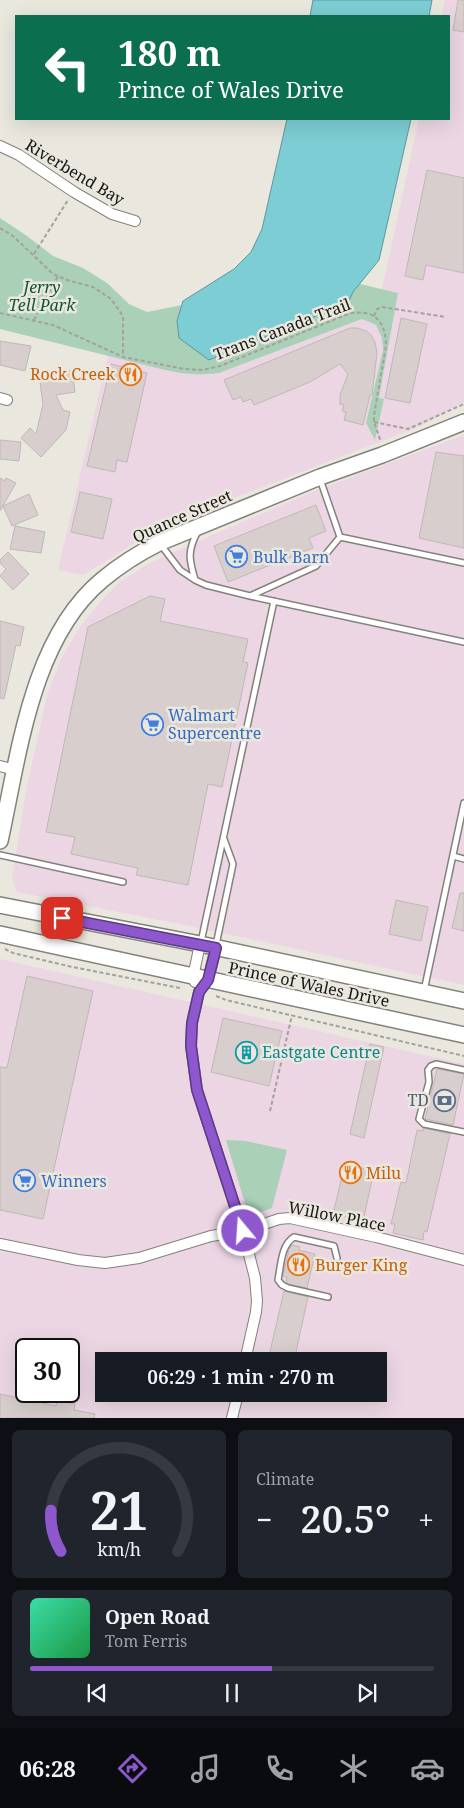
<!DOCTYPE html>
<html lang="en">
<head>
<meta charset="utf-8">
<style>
  :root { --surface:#171b24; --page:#20242c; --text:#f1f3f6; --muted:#9ea1a6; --line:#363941; --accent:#8e57ce }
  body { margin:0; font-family:"Noto Serif",serif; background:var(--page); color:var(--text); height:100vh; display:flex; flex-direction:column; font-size:19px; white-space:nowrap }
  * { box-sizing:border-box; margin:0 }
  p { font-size:16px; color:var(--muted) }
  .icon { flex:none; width:28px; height:28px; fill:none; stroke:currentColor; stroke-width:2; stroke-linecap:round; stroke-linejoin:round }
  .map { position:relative; height:1418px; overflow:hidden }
  .sheet { display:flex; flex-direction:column; gap:12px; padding:12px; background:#0d0f14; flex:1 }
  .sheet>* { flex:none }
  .banner { position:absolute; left:15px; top:15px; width:435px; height:105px; border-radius:0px; box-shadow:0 5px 20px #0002; background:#0b6e4f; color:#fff; overflow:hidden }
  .speed { position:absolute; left:15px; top:1338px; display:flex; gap:10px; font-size:25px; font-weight:700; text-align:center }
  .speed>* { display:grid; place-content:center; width:65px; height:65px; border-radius:50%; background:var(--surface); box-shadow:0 5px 20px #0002; line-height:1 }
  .speed .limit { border:2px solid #111; border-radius:8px; background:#fff; color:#111 }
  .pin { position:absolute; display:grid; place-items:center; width:42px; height:42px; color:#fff; margin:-21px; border-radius:10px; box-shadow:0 2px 8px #0006 }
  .me { position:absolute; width:55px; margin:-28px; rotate:342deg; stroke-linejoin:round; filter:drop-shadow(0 0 4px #0008) }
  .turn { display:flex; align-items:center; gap:18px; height:105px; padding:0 20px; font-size:22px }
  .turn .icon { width:65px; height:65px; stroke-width:2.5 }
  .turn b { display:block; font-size:35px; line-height:42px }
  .big { font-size:38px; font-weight:600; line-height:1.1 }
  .sheet .tile { flex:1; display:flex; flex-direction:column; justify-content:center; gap:8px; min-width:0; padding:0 18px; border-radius:8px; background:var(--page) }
  .sheet .dial { align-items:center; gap:0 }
  .dial svg { height:130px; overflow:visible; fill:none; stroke:var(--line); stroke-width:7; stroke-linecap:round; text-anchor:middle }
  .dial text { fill:var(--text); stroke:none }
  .song { display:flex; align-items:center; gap:15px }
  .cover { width:60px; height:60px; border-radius:8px; background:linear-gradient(135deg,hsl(160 70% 55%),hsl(140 70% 35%)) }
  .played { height:5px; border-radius:2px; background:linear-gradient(90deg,var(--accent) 60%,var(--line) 60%) }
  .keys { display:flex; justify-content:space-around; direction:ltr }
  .heat { display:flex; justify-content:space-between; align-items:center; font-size:28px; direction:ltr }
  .sheet .tiles { flex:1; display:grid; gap:12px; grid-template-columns:1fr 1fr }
  .tile:last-child { grid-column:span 2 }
  .trip { position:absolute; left:95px; top:1352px; width:292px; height:50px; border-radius:0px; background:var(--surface); box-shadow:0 5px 20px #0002; font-weight:600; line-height:50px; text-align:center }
  .tabs { display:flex; height:80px; justify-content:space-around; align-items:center; background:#090b0e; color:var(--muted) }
  .tabs .icon { width:35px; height:35px }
  .tabs .on { color:var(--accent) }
  .tabs b { font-size:22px; color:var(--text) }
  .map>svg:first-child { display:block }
</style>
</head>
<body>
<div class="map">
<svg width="464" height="1418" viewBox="0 0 464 1418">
  <rect width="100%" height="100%" fill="#eae7df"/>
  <!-- commercial -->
  <path fill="#ecd6e4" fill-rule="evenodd" d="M445,0H464V402L421,426L164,525L83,575L58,570L108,355L187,374L208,375L219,373L362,319L376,325L382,338L383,350L366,423L375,440L384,399L379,398L398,293L382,289L419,119H449V16H442Z
    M464,435V985L190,926L17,892L12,879L27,786L47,695L62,657L80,627L100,602L120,582L148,564L203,539L312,492Z
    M0,959L464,1064V1418H0ZM26,1349H69V1391H26ZM104,1361H379V1394H104Z"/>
  <!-- green -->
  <path fill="#aad0b8" d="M0,218L27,236L53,256L83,268L107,283L129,304L147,312L182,305L177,321L353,292L360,284L398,293L379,398L384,399L375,440L366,423L383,350L382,338L376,325L362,319L219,373C200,376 183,374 165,370L0,329Z
    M226,1140L246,1141L287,1150L272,1208C262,1212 255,1215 246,1207Z"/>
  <!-- water -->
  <path fill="#7dced4" stroke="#5f979a" d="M313,0H432L429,16H310Z
    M287,119H411L379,260L353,292L348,303L209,360L179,338L177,321L183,301L234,269L251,252L262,229Z"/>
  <!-- building -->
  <path fill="#d8cecd" stroke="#c0b7b6" d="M458,0H464V32L453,30Z
    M427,170L464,178V273L426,265L423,280L405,276Z
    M401,318L427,324L410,403L385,398Z
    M350,328H358L366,331L371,335L375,342L377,353L372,395H370L363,425L344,420L346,412L342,411L344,405L340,404V395L348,374L340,364L310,382L254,405L251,399L243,402L241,397L233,400L224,380Z
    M0,341L31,346L25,371L0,365Z
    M111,364L147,373L127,462L117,460L115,472L87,466Z
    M72,370L75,392L56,395L63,410L70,412L66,430L41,457L21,438L30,428L36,434L43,404L39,375Z
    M0,440L21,442L19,461L0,459Z
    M436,452L464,456V548L419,538Z
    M0,478L5,481L6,478L16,483L0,511Z
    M80,492L112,499L103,539L71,532Z
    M29,494L38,515L12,526L3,506Z
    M316,505L326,531L309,538L313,548L228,582L214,546Z
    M15,526L45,532L41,553L10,549Z
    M8,552L29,574L13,590L0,576L6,569L0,563V560Z
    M150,596L165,599L160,621L248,639L243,662L248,663L222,787L208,784L188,885L136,875L138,868L71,854L75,837L46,832L88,627Z
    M0,621L24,627L20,646L16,645L4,699L0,698Z
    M460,893H464V931L452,928Z
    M396,900L428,907L421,941L389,934Z
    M27,976L93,991L43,1219L0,1210V1067L7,1068Z
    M223,1018L282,1031L269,1086L211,1072Z
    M370,1044L384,1047L364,1138L350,1134Z
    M437,1069L464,1074L453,1125L425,1119Z
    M423,1128L450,1134L427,1232L424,1231L423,1240L393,1233L395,1224H391L401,1182L406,1183L417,1130L423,1131Z
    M345,1164L374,1171L363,1221L333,1214Z
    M292,1245L300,1247L299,1250L315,1254L307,1288L289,1284L286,1282L287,1277L283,1276L289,1249Z
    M284,1291L308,1297L294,1361H272L273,1357L269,1356Z
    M0,1394L56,1406L57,1400L75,1404L74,1410L95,1414L94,1418H0Z"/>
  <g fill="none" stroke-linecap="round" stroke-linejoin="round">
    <defs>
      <path id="lane" d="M340,537L464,563
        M161,545L180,570L195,580L206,585L250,596L464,642
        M195,580C189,559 187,551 198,531
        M250,596L316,566L340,537L320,479
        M0,855L123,882
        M453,856L464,859
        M201,942L274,601
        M216,945L233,864L224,839
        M424,991L464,803
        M464,1070L436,1064L431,1066L428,1070L429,1082L419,1119L424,1124L464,1132
        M328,1297L288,1288L282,1285L278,1280C281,1265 281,1245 294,1237L334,1246L337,1258"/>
      <path id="street" d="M0,146L19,155L74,192L112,214L135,221
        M0,398L7,400
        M0,766L15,770
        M216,948L208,980L199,992L192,1023L191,1046L197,1090L243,1231L255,1278L257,1301L256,1312L245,1361
        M195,982L193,977L200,944
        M0,1244L78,1260L105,1263L139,1258L211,1236L243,1231L279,1219L290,1218L376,1237L464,1260
        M232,1418L238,1394"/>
      <path id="secondary" d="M0,841C19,755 31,639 102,580C120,565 139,553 159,543L320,477L382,455L464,422
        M0,905L200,944L464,1001
        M0,934L464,1035"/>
    </defs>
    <!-- lane casing -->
    <use href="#lane" stroke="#83817a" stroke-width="8"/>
    <!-- street casing -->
    <use href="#street" stroke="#83817a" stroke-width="12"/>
    <!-- secondary casing -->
    <use href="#secondary" stroke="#83817a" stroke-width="18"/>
    <!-- path -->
    <path stroke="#a3a19a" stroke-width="2" stroke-dasharray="4 2.5" stroke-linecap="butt" d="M0,228L13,236L53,274L67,280L93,287L111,299L123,316V356
      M34,254L68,200
      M0,313L53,325L123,357L184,369L203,370L220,366L348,314C374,308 386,321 386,346L374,415V422L381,442
      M374,316L377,309L382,307L446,317
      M34,320L58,276
      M374,422L408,429L464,404
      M5,949L13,953L68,966L180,988
      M216,996L226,1000L464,1056
      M270,1111L292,1015"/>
    <!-- lane -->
    <use href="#lane" stroke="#fff" stroke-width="5"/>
    <!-- street -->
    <use href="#street" stroke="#fff" stroke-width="10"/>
    <!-- secondary -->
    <use href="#secondary" stroke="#fff" stroke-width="15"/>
  </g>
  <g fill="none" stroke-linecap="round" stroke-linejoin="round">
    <defs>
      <path id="route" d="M62,918L216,948L208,980L199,992L192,1023L191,1046L197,1090L243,1231"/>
    </defs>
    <!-- route casing -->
    <use href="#route" stroke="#5c3986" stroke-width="12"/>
    <!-- route -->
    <use href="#route" stroke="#8e57ce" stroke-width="9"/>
  </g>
  <!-- icons -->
  <defs>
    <symbol id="restaurant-ring" viewBox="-11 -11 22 22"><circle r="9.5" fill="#eae7df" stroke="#e8710a" stroke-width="1.5"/><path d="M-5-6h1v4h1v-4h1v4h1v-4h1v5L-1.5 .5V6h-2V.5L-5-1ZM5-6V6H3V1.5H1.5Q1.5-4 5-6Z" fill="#e8710a"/></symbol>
    <symbol id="supermarket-ring" viewBox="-11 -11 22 22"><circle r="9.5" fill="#eae7df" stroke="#3f7fe0" stroke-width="1.5"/><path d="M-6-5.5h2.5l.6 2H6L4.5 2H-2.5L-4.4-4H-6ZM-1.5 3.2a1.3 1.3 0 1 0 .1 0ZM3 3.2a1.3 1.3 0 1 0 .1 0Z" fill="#3f7fe0"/></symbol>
    <symbol id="building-ring" viewBox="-11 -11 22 22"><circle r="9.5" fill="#eae7df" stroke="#0f9aa8" stroke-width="1.5"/><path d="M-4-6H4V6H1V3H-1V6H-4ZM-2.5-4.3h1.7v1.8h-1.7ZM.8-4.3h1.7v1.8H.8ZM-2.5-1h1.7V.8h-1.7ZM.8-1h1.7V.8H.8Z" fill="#0f9aa8"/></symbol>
    <symbol id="bank-ring" viewBox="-11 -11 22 22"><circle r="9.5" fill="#eae7df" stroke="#5c6f8a" stroke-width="1.5"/><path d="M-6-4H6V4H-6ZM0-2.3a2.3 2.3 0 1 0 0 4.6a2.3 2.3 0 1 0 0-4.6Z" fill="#5c6f8a"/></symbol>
  </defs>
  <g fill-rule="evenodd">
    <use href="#restaurant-ring" x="118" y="362" width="25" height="25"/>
    <use href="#supermarket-ring" x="224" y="544" width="25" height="25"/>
    <use href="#supermarket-ring" x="140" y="712" width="25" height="25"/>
    <use href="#building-ring" x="234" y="1040" width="25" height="25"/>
    <use href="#bank-ring" x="432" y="1088" width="25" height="25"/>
    <use href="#restaurant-ring" x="338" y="1160" width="25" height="25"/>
    <use href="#supermarket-ring" x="12" y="1168" width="25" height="25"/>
    <use href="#restaurant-ring" x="286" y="1252" width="25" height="25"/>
  </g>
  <g text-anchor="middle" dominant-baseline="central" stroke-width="5" stroke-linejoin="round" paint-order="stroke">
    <!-- street labels -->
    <g font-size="16" fill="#181714" stroke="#eae7df">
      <text transform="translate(75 172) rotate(31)">Riverbend Bay</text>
      <text transform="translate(282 329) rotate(-21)">Trans Canada Trail</text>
      <text transform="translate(182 516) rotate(-24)">Quance Street</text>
      <text transform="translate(309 984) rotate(12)">Prince of Wales Drive</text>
      <text transform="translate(337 1216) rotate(11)">Willow Place</text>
    </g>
    <!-- park labels -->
    <g font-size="16" font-style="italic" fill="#0e5635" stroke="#eae7df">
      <text x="42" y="287">Jerry<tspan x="42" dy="18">Tell Park</tspan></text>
    </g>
    <!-- food labels -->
    <g font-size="16" fill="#c56008" stroke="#eae7df" text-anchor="start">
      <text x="115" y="374" text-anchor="end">Rock Creek</text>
      <text x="366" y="1173">Milu</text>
      <text x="315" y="1265">Burger King</text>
    </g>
    <!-- shop labels -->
    <g font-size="16" fill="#366cbe" stroke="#eae7df" text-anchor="start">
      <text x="253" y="557">Bulk Barn</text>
      <text x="168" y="715">Walmart<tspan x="168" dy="18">Supercentre</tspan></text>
      <text x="41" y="1181">Winners</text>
    </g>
    <!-- culture labels -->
    <g font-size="16" fill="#0d838f" stroke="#eae7df" text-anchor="start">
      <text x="262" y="1052">Eastgate Centre</text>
    </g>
    <!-- service labels -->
    <g font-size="16" fill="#4e5e75" stroke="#eae7df" text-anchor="end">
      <text x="429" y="1100">TD</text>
    </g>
  </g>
</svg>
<div class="speed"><div class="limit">30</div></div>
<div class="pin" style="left:62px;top:918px;background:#d93025"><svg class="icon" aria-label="arrive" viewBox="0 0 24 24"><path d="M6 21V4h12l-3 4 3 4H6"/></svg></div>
<svg class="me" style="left:243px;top:1231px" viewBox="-20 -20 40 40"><circle r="17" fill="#8e57ce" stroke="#fff" stroke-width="3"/><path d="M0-11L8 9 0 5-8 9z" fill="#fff"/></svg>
<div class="trip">06:29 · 1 min · 270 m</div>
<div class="banner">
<div class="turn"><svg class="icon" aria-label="left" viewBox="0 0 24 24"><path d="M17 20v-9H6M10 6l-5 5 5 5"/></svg><div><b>180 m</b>Prince of Wales Drive</div></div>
</div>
</div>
<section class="sheet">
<div class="tiles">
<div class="tile dial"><svg viewBox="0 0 100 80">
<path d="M14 69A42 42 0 1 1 86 69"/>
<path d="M14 69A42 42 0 0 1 8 44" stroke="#8e57ce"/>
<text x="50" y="56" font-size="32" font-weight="700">21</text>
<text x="50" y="72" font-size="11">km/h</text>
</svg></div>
<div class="tile"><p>Climate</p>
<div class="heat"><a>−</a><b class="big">20.5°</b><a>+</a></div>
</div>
<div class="tile">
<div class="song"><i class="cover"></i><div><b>Open Road</b><p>Tom Ferris</p></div></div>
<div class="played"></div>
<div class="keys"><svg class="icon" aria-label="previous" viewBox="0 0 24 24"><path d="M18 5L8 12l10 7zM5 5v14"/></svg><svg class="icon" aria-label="pause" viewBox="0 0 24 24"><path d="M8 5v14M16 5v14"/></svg><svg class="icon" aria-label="next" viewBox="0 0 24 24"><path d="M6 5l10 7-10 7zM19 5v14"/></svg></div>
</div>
</div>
</section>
<nav class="tabs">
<b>06:28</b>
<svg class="icon on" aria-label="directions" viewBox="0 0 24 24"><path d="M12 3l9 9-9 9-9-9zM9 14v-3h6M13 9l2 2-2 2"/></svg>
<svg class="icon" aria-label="music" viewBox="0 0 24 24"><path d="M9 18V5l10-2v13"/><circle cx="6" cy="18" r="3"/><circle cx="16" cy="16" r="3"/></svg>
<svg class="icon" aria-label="phone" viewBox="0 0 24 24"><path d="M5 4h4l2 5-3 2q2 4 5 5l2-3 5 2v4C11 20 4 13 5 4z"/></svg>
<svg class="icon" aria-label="climate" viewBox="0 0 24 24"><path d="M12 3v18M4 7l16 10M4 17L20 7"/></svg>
<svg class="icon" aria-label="car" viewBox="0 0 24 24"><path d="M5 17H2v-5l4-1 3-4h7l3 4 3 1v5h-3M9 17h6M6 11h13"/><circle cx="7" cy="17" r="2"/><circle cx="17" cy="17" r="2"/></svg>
</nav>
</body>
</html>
